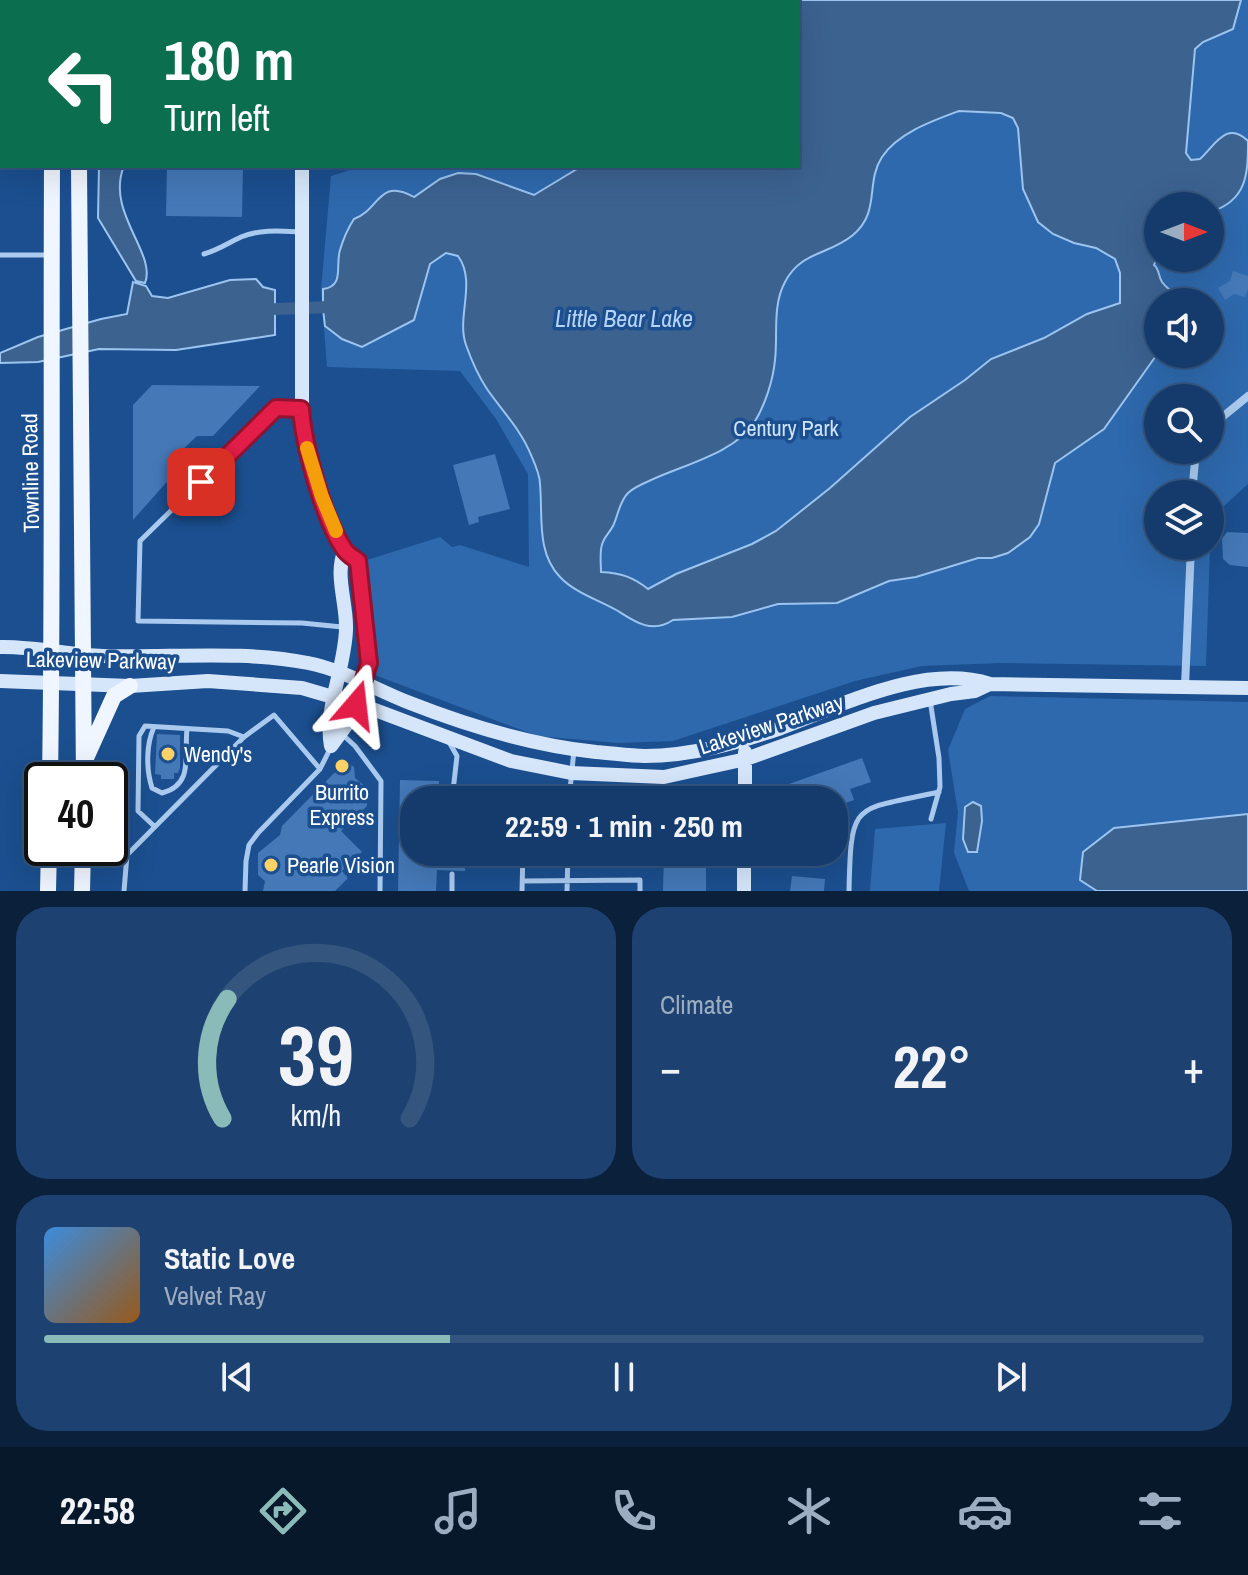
<!DOCTYPE html>
<html lang="en">
<head>
<meta charset="utf-8">
<style>
  :root { --surface:#143b6b; --page:#1d4271; --text:#f1f3f6; --muted:#9dadc1; --line:#33557e; --accent:#8bbbb9 }
  body { margin:0; font-family:"Archivo Narrow",sans-serif; background:var(--page); color:var(--text); height:100vh; display:flex; flex-direction:column; font-size:30px; white-space:nowrap }
  * { box-sizing:border-box; margin:0 }
  p { font-size:26px; color:var(--muted) }
  .icon { flex:none; width:44px; height:44px; fill:none; stroke:currentColor; stroke-width:2; stroke-linecap:round; stroke-linejoin:round }
  .map { position:relative; height:891px; overflow:hidden }
  .details { display:flex; flex-direction:column; gap:16px; padding:16px; background:#0b203b; flex:1 }
  .details>* { flex:none }
  .hud { position:absolute; left:0px; top:0px; width:800px; height:168px; box-shadow:0 8px 32px #0002,0 0 0 2px var(--line); background:#0b6e4f; color:#fff; overflow:hidden }
  .needle { width:52px; rotate:90deg }
  .controls { position:absolute; left:1144px; top:192px; display:grid; gap:16px }
  .controls a { display:grid; place-items:center; width:80px; height:80px; border-radius:50%; background:var(--surface); box-shadow:0 8px 32px #0002,0 0 0 2px var(--line); font-size:40px }
  .speed { position:absolute; left:24px; top:762px; display:flex; gap:16px; font-size:40px; font-weight:700; text-align:center }
  .speed>* { display:grid; place-content:center; width:104px; height:104px; border-radius:50%; background:var(--surface); box-shadow:0 8px 32px #0002,0 0 0 2px var(--line); line-height:1 }
  .speed .limit { border:4px solid #111; border-radius:12px; background:#fff; color:#111 }
  .pin { position:absolute; display:grid; place-items:center; width:68px; height:68px; color:#fff; margin:-34px; border-radius:16px; box-shadow:0 4px 12px #0006 }
  .me { position:absolute; width:88px; margin:-44px; rotate:17deg; stroke-linejoin:round; filter:drop-shadow(0 0 6px #0008) }
  .turn { display:flex; align-items:center; gap:28px; height:168px; padding:0 32px; font-size:36px }
  .turn .icon { width:104px; height:104px; stroke-width:2.5 }
  .turn b { display:block; font-size:56px; line-height:68px }
  .big { font-size:60px; font-weight:700; line-height:1.1 }
  .details .tile { flex:1; display:flex; flex-direction:column; justify-content:center; gap:12px; min-width:0; padding:0 28px; border-radius:32px; background:var(--page) }
  .details .dial { align-items:center; gap:0 }
  .dial svg { height:208px; overflow:visible; fill:none; stroke:var(--line); stroke-width:7; stroke-linecap:round; text-anchor:middle }
  .dial text { fill:var(--text); stroke:none }
  .song { display:flex; align-items:center; gap:24px }
  .cover { width:96px; height:96px; border-radius:12px; background:linear-gradient(135deg,hsl(210 70% 55%),hsl(30 70% 35%)) }
  .played { height:8px; border-radius:4px; background:linear-gradient(90deg,var(--accent) 35%,var(--line) 35%) }
  .keys { display:flex; justify-content:space-around; direction:ltr }
  .heat { display:flex; justify-content:space-between; align-items:center; font-size:44px; direction:ltr }
  .details .tiles { flex:1; display:grid; gap:16px; grid-template-columns:1fr 1fr }
  .tile:last-child { grid-column:span 2 }
  .trip { position:absolute; left:400px; top:786px; width:448px; height:80px; border-radius:32px; background:var(--surface); box-shadow:0 8px 32px #0002,0 0 0 2px var(--line); font-weight:700; line-height:80px; text-align:center }
  .tabs { display:flex; height:128px; justify-content:space-around; align-items:center; background:#08182b; color:var(--muted) }
  .tabs .icon { width:56px; height:56px }
  .tabs .on { color:var(--accent) }
  .tabs b { font-size:36px; color:var(--text) }
  .map>svg:first-child { display:block }
</style>
</head>
<body>
<div class="map">
<svg width="1248" height="891" viewBox="0 0 1248 891">
  <rect width="100%" height="100%" fill="#1b4f8f"/>
  <!-- green -->
  <path fill="#2e69ad" fill-rule="evenodd" d="M599,0H1248V484L1211,518L1206,666L1001,663L922,666L855,681L673,741L618,743L537,736L372,674L373,616L367,560L440,537L452,547L460,545L529,567L528,474L496,419L460,371L327,367L321,290L331,176L363,166H798V2H599ZM1158,206H1210V258H1158ZM1158,302H1210V354H1158ZM1158,398H1210V450H1158ZM1158,494H1210V546H1158Z
    M990,696L1248,702V891H969L954,853L958,812L948,750L965,709Z
    M946,823L939,891H870L875,829Z"/>
  <!-- water -->
  <path fill="#3c6290" stroke="#9cc4f0" stroke-width="2" fill-rule="evenodd" d="M713,0H1241L1233,29L1203,42L1195,49L1186,153L1191,160L1200,159C1215,145 1227,120 1248,141C1248,174 1247,201 1210,212V206H1158V255L1154,265C1160,270 1158,276 1162,282C1168,290 1175,292 1179,302H1158V353L1104,429L1055,463L1039,524L1030,537L1008,553L992,558H978L916,577L889,581L837,603L778,604L732,617L673,620C652,634 635,622 618,611C599,600 575,593 560,577C536,552 543,516 540,484C540,475 535,464 531,455C521,430 503,412 487,389C479,377 471,359 466,345C456,317 477,282 458,256L446,253L430,264L414,320L362,347L342,339L325,326L323,309H329V305L323,304V289C345,286 335,266 340,250C343,240 348,228 354,219C380,210 378,177 414,197L440,179L458,173L476,174L534,195L582,166H798V2H711ZM959,111L1001,113L1013,118L1018,128L1023,189L1038,222L1053,234L1074,243L1096,248L1115,259L1120,273V303L1087,314L1044,338L991,359L965,380L910,417L830,488L776,531L752,544L676,574L648,589C633,577 621,573 601,572C601,563 599,549 603,542C605,536 610,532 613,526C618,516 619,502 628,493C633,488 642,484 649,481C680,466 735,453 754,423C765,405 773,381 775,360C778,335 772,306 785,282C801,251 829,255 853,235C881,211 865,183 882,157C898,133 932,121 959,111Z
    M99,166H124C105,212 157,253 145,283L136,281L98,218Z
    M256,279L263,287L275,290V335L176,350L99,349L38,362L0,363V353L38,337L101,319L127,314L133,282L146,286L152,296L168,298L230,280Z
    M973,802L981,806L982,821L977,852H968L963,839L965,807Z
    M1248,814V891H1097L1080,880L1083,852L1114,828Z"/>
  <g fill="none" stroke-linecap="round" stroke-linejoin="round">
    <!-- canal -->
    <path stroke="#3c6290" stroke-width="12" d="M276,309L329,307"/>
  </g>
  <!-- building -->
  <path fill="#4478b7" d="M167,166H243L242,217L166,216Z
    M1233,271L1248,276V289L1245,297L1234,294L1225,300L1218,288L1230,281Z
    M152,385L260,386L213,436H197L180,452V467L133,520V405Z
    M495,454L510,509L478,517L479,522L469,525L453,465Z
    M1227,532L1248,533V567L1230,565L1223,559L1222,539Z
    M157,734L180,735V768L178,773H174V779H161V775L155,774Z
    M862,758L871,782L850,789L854,800L834,807V800H795L789,784Z
    M348,762L354,767L355,778L367,788V806L341,831L362,852L342,871L348,878L335,891H263L265,881L258,875V853L280,835L282,826L342,765Z
    M400,780L439,781L438,800H414V852H437V857H447L451,860L465,857V871L437,870L436,891H398Z
    M664,852H706V891H663Z
    M792,876L825,879L824,891H790Z"/>
  <g fill="none" stroke-linecap="round" stroke-linejoin="round">
    <!-- lane -->
    <path stroke="#a9c9ee" stroke-width="5" d="M567,2V0
      M204,254C218,250 228,243 241,237C260,229 281,231 301,232
      M0,255H47
      M300,409L276,408L140,541L138,621L302,623L342,627
      M930,700L939,758L940,787L931,819
      M154,727C146,745 146,769 152,788L162,793C194,785 184,756 187,729
      M343,735L355,746L381,781L380,891
      M449,742L457,756L453,791
      M453,800V791L483,800
      M569,800L574,750
      M154,826L138,811L139,736L145,726L228,731L244,737
      M452,855V852
      M522,881L640,880V891
      M124,891L127,855L244,737L274,715L320,769
      M245,891L246,861L249,845L258,833L320,769L331,747
      M452,891V874
      M522,891L523,852
      M567,891L568,852
      M849,891C851,799 853,811 939,792"/>
    <!-- street -->
    <path stroke="#a9c9ee" stroke-width="8" d="M1210,427L1248,396
      M1192,494L1196,450
      M1185,686L1191,546"/>
    <!-- secondary -->
    <path stroke="#d6e6fa" stroke-width="14" d="M318,2V0
      M302,166V425C309,458 325,522 344,549C348,554 354,558 358,561L369,663L350,720L331,746
      M0,647C34,646 68,655 103,656C171,658 241,650 308,663C344,670 376,690 410,703C471,727 531,745 596,752C612,753 629,756 645,756C691,756 737,743 781,728C843,705 924,663 990,684L1248,688
      M0,681L130,686L208,681L302,688L367,707L511,761L571,773L664,777L746,759L874,713L951,694L975,691L990,684
      M331,746C324,708 345,669 346,629C347,603 334,574 345,550
      M745,800V752
      M744,891V852"/>
    <!-- primary -->
    <path stroke="#f0f6ff" stroke-width="16" d="M51,0V2
      M78,0V2
      M79,166L84,780
      M86,758L114,696L130,686
      M50,780C53,575 51,371 52,166
      M48,891L49,848
      M82,891L83,848"/>
  </g>
  <g fill="none" stroke-linecap="round" stroke-linejoin="round">
    <defs>
      <path id="route" d="M201,482L276,408L301,409C304,446 323,518 344,549C347,554 354,558 358,561L369,663L356,705"/>
    </defs>
    <!-- route casing -->
    <use href="#route" stroke="#92132f" stroke-width="20"/>
    <!-- route -->
    <use href="#route" stroke="#e11d48" stroke-width="14"/>
    <!-- slow -->
    <path stroke="#f59e0b" stroke-width="14" d="M307,448L322,497L336,531"/>
  </g>
  <!-- markers -->
  <g fill="#ffd166" stroke="#1b4f8f" stroke-width="3">
    <circle cx="168" cy="754" r="8"/>
    <circle cx="342" cy="766" r="8"/>
    <circle cx="271" cy="865" r="8"/>
  </g>
  <g text-anchor="middle" dominant-baseline="central" stroke-width="7" stroke-linejoin="round" paint-order="stroke">
    <!-- park labels -->
    <g font-size="22" fill="#cfe3fa" stroke="#1b4f8f">
      <text x="786" y="428">Century Park</text>
    </g>
    <!-- street labels -->
    <g font-size="22" fill="#fff" stroke="#1b4f8f">
      <text transform="translate(30 473) rotate(-91)">Townline Road</text>
      <text transform="translate(101 660) rotate(1)">Lakeview Parkway</text>
      <text transform="translate(771 724) rotate(-18)">Lakeview Parkway</text>
    </g>
    <!-- poi labels -->
    <g font-size="22" fill="#fff" stroke="#1b4f8f" text-anchor="start">
      <text x="184" y="754">Wendy's</text>
      <text x="342" y="792" text-anchor="middle">Burrito<tspan x="342" dy="25">Express</tspan></text>
      <text x="287" y="865">Pearle Vision</text>
    </g>
    <!-- water labels -->
    <g font-size="24" font-style="italic" fill="#b5d3f5" stroke="#1b4f8f">
      <text x="624" y="318">Little Bear Lake</text>
    </g>
  </g>
</svg>
<div class="controls">
<a><svg class="needle" viewBox="-14 -14 28 28"><path d="M0-13l5 13h-10z" fill="#e53935"/><path d="M0 13l5-13h-10z" fill="#9dadc1"/></svg></a>
<a><svg class="icon" aria-label="sound" viewBox="0 0 24 24"><path d="M4 9h4l5-4v14l-5-4H4zM17 9q2 3 0 6"/></svg></a>
<a><svg class="icon" aria-label="search" viewBox="0 0 24 24"><circle cx="10" cy="10" r="6"/><path d="M15 15l6 6"/></svg></a>
<a><svg class="icon" aria-label="layers" viewBox="0 0 24 24"><path d="M12 4l9 5-9 5-9-5zM3 14l9 5 9-5"/></svg></a>
</div>
<div class="speed"><div class="limit">40</div></div>
<div class="pin" style="left:201px;top:482px;background:#d93025"><svg class="icon" aria-label="arrive" viewBox="0 0 24 24"><path d="M6 21V4h12l-3 4 3 4H6"/></svg></div>
<svg class="me" style="left:356px;top:705px" viewBox="-20 -20 40 40"><path d="M0-17L14 15 0 8-14 15z" fill="#e11d48" stroke="#fff" stroke-width="4"/></svg>
<div class="trip">22:59 · 1 min · 250 m</div>
<div class="hud">
<div class="turn"><svg class="icon" aria-label="left" viewBox="0 0 24 24"><path d="M17 20v-9H6M10 6l-5 5 5 5"/></svg><div><b>180 m</b>Turn left</div></div>
</div>
</div>
<section class="details">
<div class="tiles">
<div class="tile dial"><svg viewBox="0 0 100 80">
<path d="M14 69A42 42 0 1 1 86 69"/>
<path d="M14 69A42 42 0 0 1 16 23" stroke="#8bbbb9"/>
<text x="50" y="56" font-size="32" font-weight="700">39</text>
<text x="50" y="72" font-size="11">km/h</text>
</svg></div>
<div class="tile"><p>Climate</p>
<div class="heat"><a>−</a><b class="big">22°</b><a>+</a></div>
</div>
<div class="tile">
<div class="song"><i class="cover"></i><div><b>Static Love</b><p>Velvet Ray</p></div></div>
<div class="played"></div>
<div class="keys"><svg class="icon" aria-label="previous" viewBox="0 0 24 24"><path d="M18 5L8 12l10 7zM5 5v14"/></svg><svg class="icon" aria-label="pause" viewBox="0 0 24 24"><path d="M8 5v14M16 5v14"/></svg><svg class="icon" aria-label="next" viewBox="0 0 24 24"><path d="M6 5l10 7-10 7zM19 5v14"/></svg></div>
</div>
</div>
</section>
<nav class="tabs">
<b>22:58</b>
<svg class="icon on" aria-label="directions" viewBox="0 0 24 24"><path d="M12 3l9 9-9 9-9-9zM9 14v-3h6M13 9l2 2-2 2"/></svg>
<svg class="icon" aria-label="music" viewBox="0 0 24 24"><path d="M9 18V5l10-2v13"/><circle cx="6" cy="18" r="3"/><circle cx="16" cy="16" r="3"/></svg>
<svg class="icon" aria-label="phone" viewBox="0 0 24 24"><path d="M5 4h4l2 5-3 2q2 4 5 5l2-3 5 2v4C11 20 4 13 5 4z"/></svg>
<svg class="icon" aria-label="climate" viewBox="0 0 24 24"><path d="M12 3v18M4 7l16 10M4 17L20 7"/></svg>
<svg class="icon" aria-label="car" viewBox="0 0 24 24"><path d="M5 17H2v-5l4-1 3-4h7l3 4 3 1v5h-3M9 17h6M6 11h13"/><circle cx="7" cy="17" r="2"/><circle cx="17" cy="17" r="2"/></svg>
<svg class="icon" aria-label="filters" viewBox="0 0 24 24"><path d="M4 7h16M4 17h16"/><circle cx="9" cy="7" r="2"/><circle cx="15" cy="17" r="2"/></svg>
</nav>
</body>
</html>
